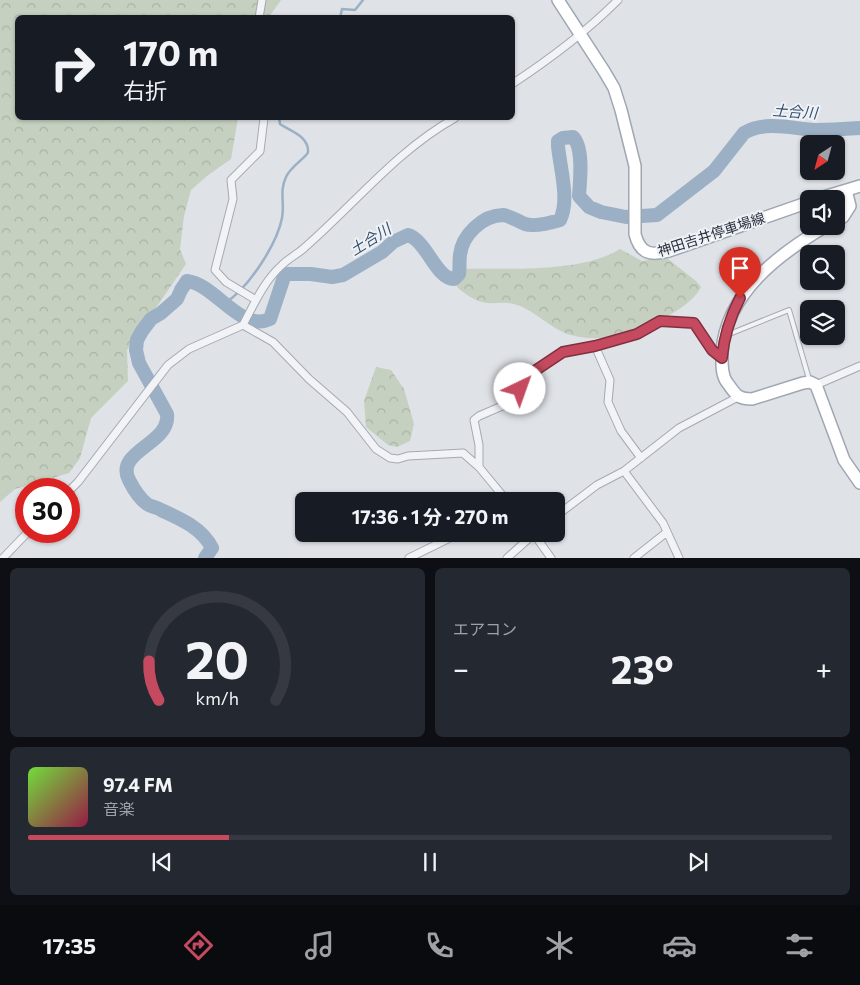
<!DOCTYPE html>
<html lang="ja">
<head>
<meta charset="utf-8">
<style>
  :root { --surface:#171b24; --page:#242831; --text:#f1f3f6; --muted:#9ea1a6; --line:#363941; --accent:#c54a5f }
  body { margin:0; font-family:Commissioner,"Noto Sans JP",sans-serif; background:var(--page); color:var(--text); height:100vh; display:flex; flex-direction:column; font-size:19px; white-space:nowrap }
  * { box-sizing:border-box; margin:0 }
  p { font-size:16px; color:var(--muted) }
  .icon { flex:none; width:28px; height:28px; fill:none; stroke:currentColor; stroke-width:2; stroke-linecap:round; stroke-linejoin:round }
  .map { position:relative; height:558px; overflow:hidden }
  .details { display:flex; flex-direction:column; gap:10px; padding:10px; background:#0d0f14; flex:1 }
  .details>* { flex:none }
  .top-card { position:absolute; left:15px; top:15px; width:500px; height:105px; border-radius:8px; box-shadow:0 1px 4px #0004; background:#171b24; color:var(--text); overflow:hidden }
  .needle { width:32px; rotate:216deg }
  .buttons { position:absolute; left:800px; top:135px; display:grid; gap:10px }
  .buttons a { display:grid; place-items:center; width:45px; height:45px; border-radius:8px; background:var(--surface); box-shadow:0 1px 4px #0004; font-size:25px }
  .speed { position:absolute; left:15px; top:478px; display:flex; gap:10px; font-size:25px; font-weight:700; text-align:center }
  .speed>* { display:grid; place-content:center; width:65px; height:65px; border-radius:50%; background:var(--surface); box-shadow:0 1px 4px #0004; line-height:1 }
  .speed .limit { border:8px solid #d22; background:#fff; color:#111 }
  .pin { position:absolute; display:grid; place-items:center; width:42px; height:42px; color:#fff; margin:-51px -21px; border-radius:50% 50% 50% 0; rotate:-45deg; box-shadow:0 0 5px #0007 }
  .pin .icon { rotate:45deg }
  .me { position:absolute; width:55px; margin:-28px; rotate:42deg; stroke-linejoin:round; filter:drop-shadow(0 0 4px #0008) }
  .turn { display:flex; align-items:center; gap:18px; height:105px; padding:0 25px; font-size:22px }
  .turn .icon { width:65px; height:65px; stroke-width:2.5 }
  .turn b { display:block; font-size:35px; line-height:42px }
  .big { font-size:38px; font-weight:700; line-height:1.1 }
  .details .widget { flex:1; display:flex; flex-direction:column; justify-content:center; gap:8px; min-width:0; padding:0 18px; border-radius:8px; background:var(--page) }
  .details .dial { align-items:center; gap:0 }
  .dial svg { height:130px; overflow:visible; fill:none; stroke:var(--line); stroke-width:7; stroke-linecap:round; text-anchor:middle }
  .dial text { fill:var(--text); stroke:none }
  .song { display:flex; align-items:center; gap:15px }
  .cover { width:60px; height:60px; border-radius:8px; background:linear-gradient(135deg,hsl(100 70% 55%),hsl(340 70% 35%)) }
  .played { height:5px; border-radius:2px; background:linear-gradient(90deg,var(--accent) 25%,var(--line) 25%) }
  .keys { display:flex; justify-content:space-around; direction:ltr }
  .heat { display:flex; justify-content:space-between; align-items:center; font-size:28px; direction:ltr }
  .details .tiles { flex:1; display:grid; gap:10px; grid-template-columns:1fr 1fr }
  .widget:last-child { grid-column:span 2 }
  .trip { position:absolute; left:295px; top:492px; width:270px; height:50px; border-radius:8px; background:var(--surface); box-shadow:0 1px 4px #0004; font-weight:700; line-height:50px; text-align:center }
  .dock { display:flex; height:80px; justify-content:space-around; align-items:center; background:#090b0e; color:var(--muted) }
  .dock .icon { width:35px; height:35px }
  .dock .current { color:var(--accent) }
  .dock b { font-size:22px; color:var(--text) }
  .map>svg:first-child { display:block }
</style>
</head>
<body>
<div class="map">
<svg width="860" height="558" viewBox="0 0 860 558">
  <defs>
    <pattern id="forest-crowns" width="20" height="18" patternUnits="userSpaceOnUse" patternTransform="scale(1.25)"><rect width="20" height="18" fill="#c5d0c0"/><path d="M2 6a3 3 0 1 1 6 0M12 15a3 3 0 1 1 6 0" fill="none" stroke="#a9b3a6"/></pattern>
  </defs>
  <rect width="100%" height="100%" fill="#dfe2e7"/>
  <!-- forest -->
  <path fill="url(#forest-crowns)" d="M0,0H281L269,17L18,18V118H238L231,159L207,176L191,190L184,216L180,249L186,264L127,350L128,381L91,418L80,458L69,473L15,489L0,502Z
    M620,249L642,261L658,258L668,259L696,281L701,287C689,313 625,338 598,338C590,339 579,337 571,335C552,330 534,310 517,305C504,301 499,304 487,303C476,302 465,294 457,287L456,275L466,269C511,268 582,273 620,249Z
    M376,367L391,370L404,389L414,424L410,441L397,447L388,445L366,427L364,401Z"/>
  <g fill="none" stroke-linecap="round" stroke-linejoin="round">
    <!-- stream -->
    <path stroke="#9bb0c5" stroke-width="2.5" d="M340,18L342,9L355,10L363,0
      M225,303C248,289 277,244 282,218C285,203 279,192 286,177C290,167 308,156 308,152C309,136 290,131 280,124L279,118"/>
    <!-- river -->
    <path stroke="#9bb0c5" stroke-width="14" d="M205,558L212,548C202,528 181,519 161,510C157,507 151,507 147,504C139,498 133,488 129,480C114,451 171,444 167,414L139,363L136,350L137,340L142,331L151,319L161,313L177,299L181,290L187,281C215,284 241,333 270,319L284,277L288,274H311L332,277L343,275L382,252L393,242L408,235C427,241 436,279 454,279L459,274C460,268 459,261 460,255C462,235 483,215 503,215C511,216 517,221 525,224C534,227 550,223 560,220C570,200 560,168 558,146V141L563,138L573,137C584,148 580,181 579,196L589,207L601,212L626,217L657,215L714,171L744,133C766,120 793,129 817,130C831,130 846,129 860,128"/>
    <defs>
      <path id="service" d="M727,335L789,310L809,379"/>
      <path id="minor" d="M259,18L262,0
        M512,84C550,59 586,32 618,0
        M256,300L226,282L215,270L233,199L231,180L260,151L264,118
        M243,325L273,342L309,379L347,412L376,449L390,458L398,459L408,456L463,453L479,467L507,501
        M595,346L610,380L608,402L621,431L641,458
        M816,385L860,366
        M479,467V445L474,420L479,416L509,403L531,374L563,351L595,346L637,334L660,321L694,323L712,350L722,358
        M624,471L663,523L679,558
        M69,491L78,482L168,365L189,349L243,325C254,304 264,281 282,265C288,259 296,255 303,249C354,205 396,151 455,118
        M556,516L597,485L624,471L679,428L738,397
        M534,534L551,558
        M3,558L29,531
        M409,558L458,534
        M507,558L534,534
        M634,558L667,532"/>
      <path id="primary" d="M558,0L604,71L614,88L621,110L635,166V234C640,254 651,256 669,251L809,202
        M817,199L860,186
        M836,220L843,217L850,206L846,190
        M826,226C779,254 727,292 722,351C722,361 721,373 726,381C735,393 736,399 752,399L803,383L810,382L816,385L844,460L860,483"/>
    </defs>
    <!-- service casing -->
    <use href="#service" stroke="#a5a9b1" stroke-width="6"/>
    <!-- minor casing -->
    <use href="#minor" stroke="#a5a9b1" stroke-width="9"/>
    <!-- primary casing -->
    <use href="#primary" stroke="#9fa7b2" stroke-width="14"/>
    <!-- service -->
    <use href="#service" stroke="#f1f3f6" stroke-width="4"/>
    <!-- minor -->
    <use href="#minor" stroke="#f1f3f6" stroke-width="7"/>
    <!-- primary -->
    <use href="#primary" stroke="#fff" stroke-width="11"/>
  </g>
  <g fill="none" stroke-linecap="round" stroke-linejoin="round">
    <defs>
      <path id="route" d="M520,389L530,374L563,352L595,346L637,334L660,321L694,323L712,350L722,358C724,337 730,317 740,298"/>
    </defs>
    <!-- route casing -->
    <use href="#route" stroke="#80303e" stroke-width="12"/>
    <!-- route -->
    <use href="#route" stroke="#c54a5f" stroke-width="9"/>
  </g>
  <g text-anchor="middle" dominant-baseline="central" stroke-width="4" stroke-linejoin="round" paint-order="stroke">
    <!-- street labels -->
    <g font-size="14" fill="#29303d" stroke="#eef1f5">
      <text transform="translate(711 234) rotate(-18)">神田吉井停車場線</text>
    </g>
    <!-- water labels -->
    <g font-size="15" font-style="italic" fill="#35506e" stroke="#eef1f5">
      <text transform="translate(795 111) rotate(4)">土合川</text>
      <text transform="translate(370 239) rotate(-32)">土合川</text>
    </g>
  </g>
</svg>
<div class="buttons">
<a><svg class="needle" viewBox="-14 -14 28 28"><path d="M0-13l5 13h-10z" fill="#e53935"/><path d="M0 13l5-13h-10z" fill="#9ea1a6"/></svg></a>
<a><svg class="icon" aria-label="sound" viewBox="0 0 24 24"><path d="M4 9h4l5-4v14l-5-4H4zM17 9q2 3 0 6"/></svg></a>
<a><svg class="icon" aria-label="search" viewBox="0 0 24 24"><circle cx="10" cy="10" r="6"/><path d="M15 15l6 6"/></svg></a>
<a><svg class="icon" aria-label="layers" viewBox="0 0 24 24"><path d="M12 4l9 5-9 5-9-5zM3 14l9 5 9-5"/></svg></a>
</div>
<div class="speed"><div class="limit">30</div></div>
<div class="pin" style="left:740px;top:298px;background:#d93025"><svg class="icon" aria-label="arrive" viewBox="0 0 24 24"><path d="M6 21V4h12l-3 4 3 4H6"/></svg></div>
<svg class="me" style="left:520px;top:389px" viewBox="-20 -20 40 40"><circle r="19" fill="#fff"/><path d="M0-13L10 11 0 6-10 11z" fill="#c54a5f"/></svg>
<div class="trip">17:36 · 1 分 · 270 m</div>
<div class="top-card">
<div class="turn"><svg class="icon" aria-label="right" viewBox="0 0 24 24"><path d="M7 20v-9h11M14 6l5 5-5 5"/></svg><div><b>170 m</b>右折</div></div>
</div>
</div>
<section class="details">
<div class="tiles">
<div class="widget dial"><svg viewBox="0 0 100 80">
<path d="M14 69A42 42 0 1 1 86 69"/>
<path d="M14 69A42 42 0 0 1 8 45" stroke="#c54a5f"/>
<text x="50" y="56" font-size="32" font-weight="700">20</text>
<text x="50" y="72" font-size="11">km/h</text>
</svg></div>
<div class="widget"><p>エアコン</p>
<div class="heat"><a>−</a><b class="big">23°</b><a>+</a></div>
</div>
<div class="widget">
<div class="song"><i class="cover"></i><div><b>97.4 FM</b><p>音楽</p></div></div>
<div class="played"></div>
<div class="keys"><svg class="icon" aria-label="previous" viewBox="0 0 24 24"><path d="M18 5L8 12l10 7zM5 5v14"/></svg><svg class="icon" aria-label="pause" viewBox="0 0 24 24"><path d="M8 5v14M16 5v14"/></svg><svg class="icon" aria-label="next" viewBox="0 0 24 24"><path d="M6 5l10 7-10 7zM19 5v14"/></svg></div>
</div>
</div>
</section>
<nav class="dock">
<b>17:35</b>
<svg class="icon current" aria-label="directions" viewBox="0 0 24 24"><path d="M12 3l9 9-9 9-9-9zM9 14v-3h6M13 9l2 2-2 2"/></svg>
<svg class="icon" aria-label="music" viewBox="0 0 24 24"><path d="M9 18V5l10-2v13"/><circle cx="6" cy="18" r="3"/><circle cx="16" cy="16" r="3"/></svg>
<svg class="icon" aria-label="phone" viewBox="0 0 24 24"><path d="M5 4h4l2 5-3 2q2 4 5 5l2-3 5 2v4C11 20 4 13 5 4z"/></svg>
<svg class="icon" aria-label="climate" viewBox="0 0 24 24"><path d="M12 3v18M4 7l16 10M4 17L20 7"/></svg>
<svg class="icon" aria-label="car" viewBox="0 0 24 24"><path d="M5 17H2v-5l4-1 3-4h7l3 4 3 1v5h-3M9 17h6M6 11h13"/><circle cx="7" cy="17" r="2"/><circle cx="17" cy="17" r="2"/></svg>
<svg class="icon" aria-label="filters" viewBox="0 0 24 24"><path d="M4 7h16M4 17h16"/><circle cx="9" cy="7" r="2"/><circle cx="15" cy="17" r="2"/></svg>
</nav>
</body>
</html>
